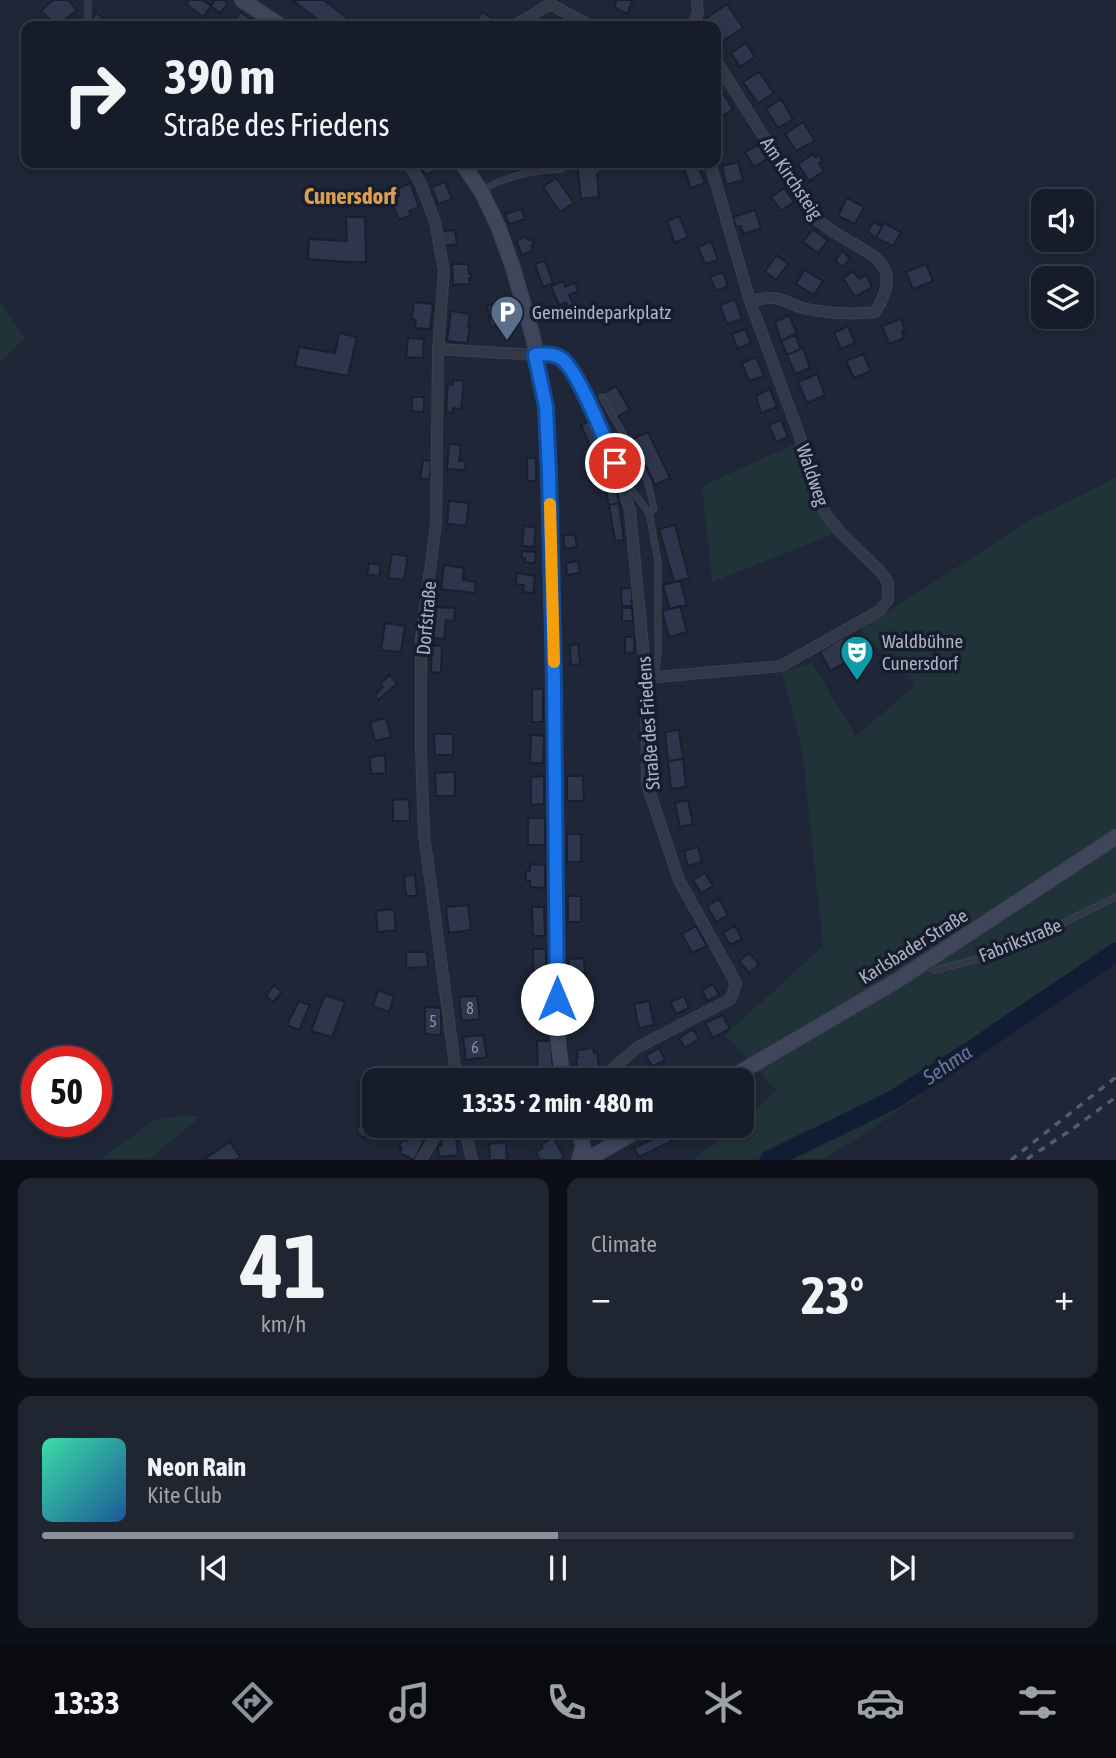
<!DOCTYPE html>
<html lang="en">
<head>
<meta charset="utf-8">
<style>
  :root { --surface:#161c29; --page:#1f2531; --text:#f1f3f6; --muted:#9ea1a8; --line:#353a46; --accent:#8c9099 }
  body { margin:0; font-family:"Asap Condensed",sans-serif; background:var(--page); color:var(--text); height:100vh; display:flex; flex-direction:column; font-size:26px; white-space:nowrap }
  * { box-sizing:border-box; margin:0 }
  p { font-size:23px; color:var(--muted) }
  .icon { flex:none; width:38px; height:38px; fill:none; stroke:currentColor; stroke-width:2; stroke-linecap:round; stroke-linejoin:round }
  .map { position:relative; height:1160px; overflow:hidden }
  .sheet { display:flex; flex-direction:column; gap:18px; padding:18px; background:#0c0f17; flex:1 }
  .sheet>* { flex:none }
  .guide { position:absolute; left:21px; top:21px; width:700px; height:147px; border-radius:14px; box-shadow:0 4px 10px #0003,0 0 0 2px var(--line); background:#161c29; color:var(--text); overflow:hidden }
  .tools { position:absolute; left:1031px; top:189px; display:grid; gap:14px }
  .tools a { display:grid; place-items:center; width:63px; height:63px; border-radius:14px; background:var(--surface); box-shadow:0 4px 10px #0003,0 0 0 2px var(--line); font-size:35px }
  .speed { position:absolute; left:21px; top:1046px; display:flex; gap:14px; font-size:35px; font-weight:700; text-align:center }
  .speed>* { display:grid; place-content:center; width:91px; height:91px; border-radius:50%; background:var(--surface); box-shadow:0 4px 10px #0003,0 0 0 2px var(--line); line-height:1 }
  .speed .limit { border:10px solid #d22; background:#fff; color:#111 }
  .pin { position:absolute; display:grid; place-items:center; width:60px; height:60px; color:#fff; margin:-30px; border:4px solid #fff; border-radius:50%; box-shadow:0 2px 7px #0007 }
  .me { position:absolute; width:77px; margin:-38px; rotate:0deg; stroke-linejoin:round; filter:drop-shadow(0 0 5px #0008) }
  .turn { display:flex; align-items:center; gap:24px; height:147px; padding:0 28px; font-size:32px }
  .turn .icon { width:91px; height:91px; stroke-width:2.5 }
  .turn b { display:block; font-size:49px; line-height:60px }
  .big { font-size:52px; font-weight:700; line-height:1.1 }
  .sheet .tile { flex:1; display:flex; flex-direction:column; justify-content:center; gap:10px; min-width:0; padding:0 24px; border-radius:14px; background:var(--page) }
  .sheet .dial { align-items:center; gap:0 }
  .dial b { font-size:91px; line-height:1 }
  .song { display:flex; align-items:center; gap:21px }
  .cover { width:84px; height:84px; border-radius:10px; background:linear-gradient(135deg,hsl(160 70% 55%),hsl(210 70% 35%)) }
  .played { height:7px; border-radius:4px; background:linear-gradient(90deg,var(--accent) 50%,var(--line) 50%) }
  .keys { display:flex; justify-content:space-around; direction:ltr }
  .heat { display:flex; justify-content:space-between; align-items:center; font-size:38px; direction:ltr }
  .sheet .tiles { flex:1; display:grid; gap:18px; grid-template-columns:1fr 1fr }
  .tile:last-child { grid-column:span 2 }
  .trip { position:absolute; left:362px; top:1068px; width:392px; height:70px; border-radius:14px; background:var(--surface); box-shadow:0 4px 10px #0003,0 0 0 2px var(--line); font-weight:700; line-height:70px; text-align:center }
  .tab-bar { display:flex; height:112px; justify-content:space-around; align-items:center; background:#090b10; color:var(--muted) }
  .tab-bar .icon { width:49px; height:49px }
  .tab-bar .current { color:var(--accent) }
  .tab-bar b { font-size:32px; color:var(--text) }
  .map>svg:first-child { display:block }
</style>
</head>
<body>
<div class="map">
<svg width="1116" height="1160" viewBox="0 0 1116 1160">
  <rect width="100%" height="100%" fill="#1e2637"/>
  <!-- green -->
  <path fill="#203339" d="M0,300L25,338L0,363Z
    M797,443L836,533L712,582L702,486Z
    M1116,478V961L852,1142L823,1159L693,1160L735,1125H742V1120L777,1091L725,1035L823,946L802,748L782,672L812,663L856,736L916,685L860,630L1028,521Z
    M181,1115L201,1116L149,1159H101L153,1121Z"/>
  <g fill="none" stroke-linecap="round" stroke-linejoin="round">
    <!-- river -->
    <path stroke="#121c35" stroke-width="19" d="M769,1160L893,1100L970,1051L1116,952"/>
  </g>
  <!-- building -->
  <path fill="#2d364c" stroke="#191f2e" stroke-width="2" d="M53,0H68L77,10L57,26L41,11Z
    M189,0H203L211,6L203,17L186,4Z
    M215,0H224L228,3L220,13L211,6Z
    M292,0H324L352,22L349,26H326Z
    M617,0H633L627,14L614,7Z
    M727,4L743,28L721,42L716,35V26H710L705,19Z
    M240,12L260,25L259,26H231Z
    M482,12L493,19L488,26H483L476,21Z
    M96,13L111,24L110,26H92L93,25L90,21Z
    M746,43L755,57L740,67L731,53Z
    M759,72L774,93L758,103L743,82Z
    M723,93L733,109L717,120L716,118V98Z
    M781,99L793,119L778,128L766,109Z
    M803,122L815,141L796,151L785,134Z
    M758,145L767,159L754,167L745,152Z
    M813,154L815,157L819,155L823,161L819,163L824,171L809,181L798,164Z
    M738,162L743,180L726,185L722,166Z
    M418,163H438L440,166L426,175Z
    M595,163V167H600L601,172L597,174L599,197L581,199L577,164Z
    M682,163H697L705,183L691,188Z
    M556,178L574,203L560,212L543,187Z
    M445,182L452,199L438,204L432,187Z
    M410,183L419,207L409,211L411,215L399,220L386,190L390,188L394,197L399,195L397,189Z
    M784,188L794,202L781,211L771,197Z
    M847,198L864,207L855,224L838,216Z
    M521,209L525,219L509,224L505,214Z
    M755,210L761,228L743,234L741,226L736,227L733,217Z
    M679,216L688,237L675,243L667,221Z
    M346,217H365L366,262H347L308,259L309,239L347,241Z
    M873,222L882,226L876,238L868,232Z
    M884,223L901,232L893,246L876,238Z
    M813,229L828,241L818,253L803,242Z
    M455,230L457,244L444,246L442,231Z
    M526,236L528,240L531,239L534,245L531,246L533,250L522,255L516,241Z
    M711,241L718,260L705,264L698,247Z
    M842,251L850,258L843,267L835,261Z
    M777,255L788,264L776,280L765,271Z
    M545,261L553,283L543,287L535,264Z
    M452,264H468L469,274H471V278H469L470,284L453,285Z
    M926,264L933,281L913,289L906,272Z
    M804,270L823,281L814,295L796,284Z
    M853,271L859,279L866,275L872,287L855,297L843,278Z
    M723,272L728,286L716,291L710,277Z
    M563,281L565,287L575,283L578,291L569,295L573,304L568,307L566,302L559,305L551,286Z
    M735,299L742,319L727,324L720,305Z
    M414,302L433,304L430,329L415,328L416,320L412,319Z
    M502,302L507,323L491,327L487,306Z
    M451,311L470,314L468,327H470L467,343L447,341Z
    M789,315L797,334L781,341L775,322Z
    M901,319L905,330L902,331L904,338L889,344L882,326Z
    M848,326L855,343L841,349L834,333Z
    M745,329L751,343L738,349L732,334Z
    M339,333L357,337L348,376L295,366L299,347L335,353Z
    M795,334L801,349L787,355L781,341Z
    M408,338L424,339L423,358L406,357Z
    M803,348L810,368L795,374L787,355Z
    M863,354L871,371L854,378L846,361Z
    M756,357L764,376L749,381L742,363Z
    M817,374L825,395L807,403L798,382Z
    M453,380L464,381L461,409L453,408L452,413L446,412L448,384L453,385Z
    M616,386L630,410L615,418L602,394Z
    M770,389L777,407L761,413L756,396Z
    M412,397H424V412L412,411Z
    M781,420L788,437L776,442L769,425Z
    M589,421L613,469L602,474L581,425Z
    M648,432L670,478L655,485L633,439Z
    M449,444L461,445L459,461H466L465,470L447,469Z
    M527,458H536V481H527Z
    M423,460L432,461L429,480L420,478Z
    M613,469L619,503L609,505L602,474Z
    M449,501L469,503L466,526L447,524Z
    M619,503L624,540L615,541L609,505Z
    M675,525L689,578L674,582L659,529Z
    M524,526L536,527L534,547L522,546Z
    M575,534L577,547L565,549L563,536Z
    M522,551L536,552L535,563L525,562V558H522Z
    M392,554L408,556L404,580L388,578Z
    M578,561L580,573L567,575L566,563Z
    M369,563L381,565L379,576L367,575Z
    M444,565L464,568L463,580L476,582L475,593L441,589Z
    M517,573L535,576L533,593L523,592L524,585L516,584Z
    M680,581L687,605L670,609L663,585Z
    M632,588V606H622L621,589Z
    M680,606L687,632L669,637L662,611Z
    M432,607L455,608L454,621L446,620L444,639L434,638V624L430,623Z
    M622,608H632L633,621H622Z
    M385,623L405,626L401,652L381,650Z
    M625,637H634V652L625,653Z
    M844,637L855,657L830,671L820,651Z
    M578,644L580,664L571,665L570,645Z
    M432,645L442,646L441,673L431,672Z
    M390,675L397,684L378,700L375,695L383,687L380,684Z
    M532,689H543V722H532Z
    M386,718L391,737L375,741L370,722Z
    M679,730L683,759L668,761L665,732Z
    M434,734H453V755H435Z
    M531,735L544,736L543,763H530Z
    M385,755L386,773L371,774L370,757Z
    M683,759L686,787L671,789L668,761Z
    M455,772V796H436L435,773Z
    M544,776V804L531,805V777Z
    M567,776H583L584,801H567Z
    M409,799L410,821H393V800Z
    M688,800L693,824L680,827L675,803Z
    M528,818H545V845H528Z
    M567,834H581V862H567Z
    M698,847L702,862L688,866L684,851Z
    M530,864L545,865V888L530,887V881H526V871H530Z
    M705,873L713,886L701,893L693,880Z
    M415,875L417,896H406L404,876Z
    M568,896H581V922H568Z
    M719,899L728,915L716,922L707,906Z
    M468,905L471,930L449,933L446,907Z
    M532,907H544L545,936H533Z
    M394,909L396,930L378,932L376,911Z
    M696,926L707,946L692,953L682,934Z
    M735,926L742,939L730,945L723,933Z
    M533,949H546V981H534Z
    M406,952H427L428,967L406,968Z
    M749,953L759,964L749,973L739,961Z
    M584,958L585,973L569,974L568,959Z
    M713,984L719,995L707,1001L702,990Z
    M274,985L282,992L273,1002L266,996Z
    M378,990L394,996L389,1012L373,1006Z
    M534,994H546L548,1027L537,1028Z
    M325,995L345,1002L332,1037L311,1031Z
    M477,996L480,1019L462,1021L459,997Z
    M684,996L689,1008L676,1014L670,1002Z
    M571,999H588V1006L592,1005V1013H589V1021L572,1022Z
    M299,1001L310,1005L299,1030L287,1025Z
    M649,1001L654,1025L639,1028L634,1004Z
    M425,1007L441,1008V1035L425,1034Z
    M723,1015L730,1029L713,1038L705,1023Z
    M693,1029L699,1039L685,1048L679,1038Z
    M483,1035L487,1057L466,1060L463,1037Z
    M537,1041H551L553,1072H538Z
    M593,1048L594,1053L597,1052L599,1069H595L596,1075L580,1079L576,1059L578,1058L577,1050Z
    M659,1048L665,1060L652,1067L646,1055Z
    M367,1120L375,1129L362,1138L356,1129Z
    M530,1125H554L539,1137Z
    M683,1125H684L688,1133L639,1157L634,1148Z
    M410,1134L424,1141L414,1160L400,1153L402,1148L399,1147L403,1139L406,1141Z
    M456,1137L458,1155L439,1157L438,1146H442L441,1139Z
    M553,1137L564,1157L559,1160H540L536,1152L543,1148L541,1145Z
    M230,1142L240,1157L236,1160H203Z
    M506,1142L507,1160H490L489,1144Z"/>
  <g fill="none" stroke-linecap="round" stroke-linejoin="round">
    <defs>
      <path id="lane" d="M88,0V26
        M484,189C507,176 534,170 562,169
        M602,397L630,446L648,483L654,509L649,513
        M624,479L649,513L658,561V655L655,676
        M925,966L935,970L1001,953L1116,897"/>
      <path id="street" d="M514,26L550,4L591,26
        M692,26L698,13L697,0
        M716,61L816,219C822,223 828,228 834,232C869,255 907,262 875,312C854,315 824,313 803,308C796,306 789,302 782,300C771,296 761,299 750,301
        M408,163L420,182L435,222L444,271L438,349L436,524L421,638V751L424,834L457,1080
        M438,349L535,355L548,353L561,358L576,376L615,463L630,510L646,678L647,784L679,880L736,983L731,999L638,1047L599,1080
        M646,678L781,666L879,611L888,600V582L880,571L842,534L825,513L814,489L800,437L750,301L710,163
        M464,1125L472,1160
        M421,1160L442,1125"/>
      <path id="secondary" d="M242,0L281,26
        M462,163L481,191L498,226L513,268L533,337L546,407L549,474L554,683L557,1027L559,1048L563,1080
        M727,1080L898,980L1116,837
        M577,1125L583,1146L579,1160
        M581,1157L597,1154L647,1125"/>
    </defs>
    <!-- lane casing -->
    <use href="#lane" stroke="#3b4151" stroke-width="7"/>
    <!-- street casing -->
    <use href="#street" stroke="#3b4151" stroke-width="12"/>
    <!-- secondary casing -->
    <use href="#secondary" stroke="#3b4151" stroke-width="16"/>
    <!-- lane -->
    <use href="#lane" stroke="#323848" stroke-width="5"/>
    <!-- street -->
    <use href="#street" stroke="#323848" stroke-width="10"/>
    <!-- secondary -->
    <use href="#secondary" stroke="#3f465b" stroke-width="14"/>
    <!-- rail -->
    <path stroke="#535b6f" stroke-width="3.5" stroke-dasharray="7 7" stroke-linecap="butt" d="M1027,1159L1071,1130L1116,1097
      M1011,1160L1116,1077"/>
  </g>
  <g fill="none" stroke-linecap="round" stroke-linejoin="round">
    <defs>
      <path id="route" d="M557,999L554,683L549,474L546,407L535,355C544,354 554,353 562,359C580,374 604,439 615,463"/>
    </defs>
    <!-- route casing -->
    <use href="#route" stroke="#114b97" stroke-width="18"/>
    <!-- route -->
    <use href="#route" stroke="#1a73e8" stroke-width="12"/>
    <!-- slow -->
    <path stroke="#f59e0b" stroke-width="12" d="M550,504L554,662"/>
  </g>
  <!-- icons -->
  <defs>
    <symbol id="parking-pin" viewBox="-11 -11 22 30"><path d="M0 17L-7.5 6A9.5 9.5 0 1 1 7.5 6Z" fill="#5c6f8a" stroke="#171d2c"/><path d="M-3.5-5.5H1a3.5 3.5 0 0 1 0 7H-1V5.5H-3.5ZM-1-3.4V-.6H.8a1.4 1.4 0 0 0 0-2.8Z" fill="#fff"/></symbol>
    <symbol id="theatre-pin" viewBox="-11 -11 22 30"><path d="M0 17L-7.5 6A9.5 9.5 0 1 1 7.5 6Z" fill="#0f9aa8" stroke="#171d2c"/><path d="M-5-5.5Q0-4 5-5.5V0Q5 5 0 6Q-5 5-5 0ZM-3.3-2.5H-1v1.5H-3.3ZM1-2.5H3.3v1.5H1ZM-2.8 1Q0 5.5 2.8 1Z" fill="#fff"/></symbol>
  </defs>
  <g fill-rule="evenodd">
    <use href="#parking-pin" x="488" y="293" width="38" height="52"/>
    <use href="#theatre-pin" x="838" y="633" width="38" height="52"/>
  </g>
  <g text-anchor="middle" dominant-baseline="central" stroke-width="7" stroke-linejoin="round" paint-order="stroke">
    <!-- number labels -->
    <g font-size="16" fill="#8a92a6">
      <text x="470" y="1008">8</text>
      <text x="433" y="1021">5</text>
      <text x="475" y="1047">6</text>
    </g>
    <!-- street labels -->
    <g font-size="19" fill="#abb2c5" stroke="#171d2c">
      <text transform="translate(792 178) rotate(56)">Am Kirchsteig</text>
      <text transform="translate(813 475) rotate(71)">Waldweg</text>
      <text transform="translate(426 618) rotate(-85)">Dorfstraße</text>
      <text transform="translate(648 723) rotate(-94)">Straße des Friedens</text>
      <text transform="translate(1020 940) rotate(-22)">Fabrikstraße</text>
      <text transform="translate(913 946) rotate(-32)">Karlsbader Straße</text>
    </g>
    <!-- poi labels -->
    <g font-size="19" fill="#abb2c5" stroke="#171d2c" text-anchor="start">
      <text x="532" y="312">Gemeindeparkplatz</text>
      <text x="882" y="641">Waldbühne<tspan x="882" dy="22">Cunersdorf</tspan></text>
    </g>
    <!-- water labels -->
    <g font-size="21" font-style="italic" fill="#6177a7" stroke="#171d2c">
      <text transform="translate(947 1064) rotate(-34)">Sehma</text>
    </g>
    <!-- quarter labels -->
    <g font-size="23" font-weight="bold" fill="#da9e52" stroke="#171d2c">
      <text x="350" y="196">Cunersdorf</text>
    </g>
  </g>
</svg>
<div class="tools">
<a><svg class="icon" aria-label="sound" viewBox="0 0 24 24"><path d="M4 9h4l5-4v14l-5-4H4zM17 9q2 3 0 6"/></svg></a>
<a><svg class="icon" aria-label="layers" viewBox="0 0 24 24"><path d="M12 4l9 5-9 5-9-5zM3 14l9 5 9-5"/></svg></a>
</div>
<div class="speed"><div class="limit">50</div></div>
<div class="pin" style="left:615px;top:463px;background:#d93025"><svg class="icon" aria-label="arrive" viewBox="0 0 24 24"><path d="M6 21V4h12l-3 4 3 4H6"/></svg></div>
<svg class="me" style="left:557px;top:999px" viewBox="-20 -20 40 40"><circle r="19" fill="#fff"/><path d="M0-13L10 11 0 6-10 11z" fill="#1a73e8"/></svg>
<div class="trip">13:35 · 2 min · 480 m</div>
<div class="guide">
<div class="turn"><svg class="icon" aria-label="right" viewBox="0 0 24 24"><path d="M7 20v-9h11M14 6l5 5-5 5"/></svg><div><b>390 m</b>Straße des Friedens</div></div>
</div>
</div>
<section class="sheet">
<div class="tiles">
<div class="tile dial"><b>41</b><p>km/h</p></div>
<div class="tile"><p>Climate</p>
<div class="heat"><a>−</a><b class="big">23°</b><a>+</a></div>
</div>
<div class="tile">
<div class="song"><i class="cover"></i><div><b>Neon Rain</b><p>Kite Club</p></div></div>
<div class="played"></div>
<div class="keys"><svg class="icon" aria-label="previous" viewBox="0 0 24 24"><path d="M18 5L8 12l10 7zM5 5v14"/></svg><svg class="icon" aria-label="pause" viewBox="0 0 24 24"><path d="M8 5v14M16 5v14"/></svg><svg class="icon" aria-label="next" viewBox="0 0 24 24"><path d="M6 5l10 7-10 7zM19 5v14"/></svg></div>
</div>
</div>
</section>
<nav class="tab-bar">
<b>13:33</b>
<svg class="icon current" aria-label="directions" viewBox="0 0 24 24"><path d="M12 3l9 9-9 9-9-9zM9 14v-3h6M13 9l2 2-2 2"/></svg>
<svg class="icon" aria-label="music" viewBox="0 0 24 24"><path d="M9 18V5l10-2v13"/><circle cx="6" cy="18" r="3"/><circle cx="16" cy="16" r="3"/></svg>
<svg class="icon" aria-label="phone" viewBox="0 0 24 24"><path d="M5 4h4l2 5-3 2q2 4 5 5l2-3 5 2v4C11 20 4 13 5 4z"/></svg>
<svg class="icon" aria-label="climate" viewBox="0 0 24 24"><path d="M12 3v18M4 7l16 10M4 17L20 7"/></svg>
<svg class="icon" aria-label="car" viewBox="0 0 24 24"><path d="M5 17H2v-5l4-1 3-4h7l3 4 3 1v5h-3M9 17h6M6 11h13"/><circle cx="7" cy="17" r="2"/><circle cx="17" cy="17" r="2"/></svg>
<svg class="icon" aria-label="filters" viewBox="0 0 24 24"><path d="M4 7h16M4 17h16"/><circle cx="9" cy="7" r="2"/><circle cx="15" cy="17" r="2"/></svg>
</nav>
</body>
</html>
